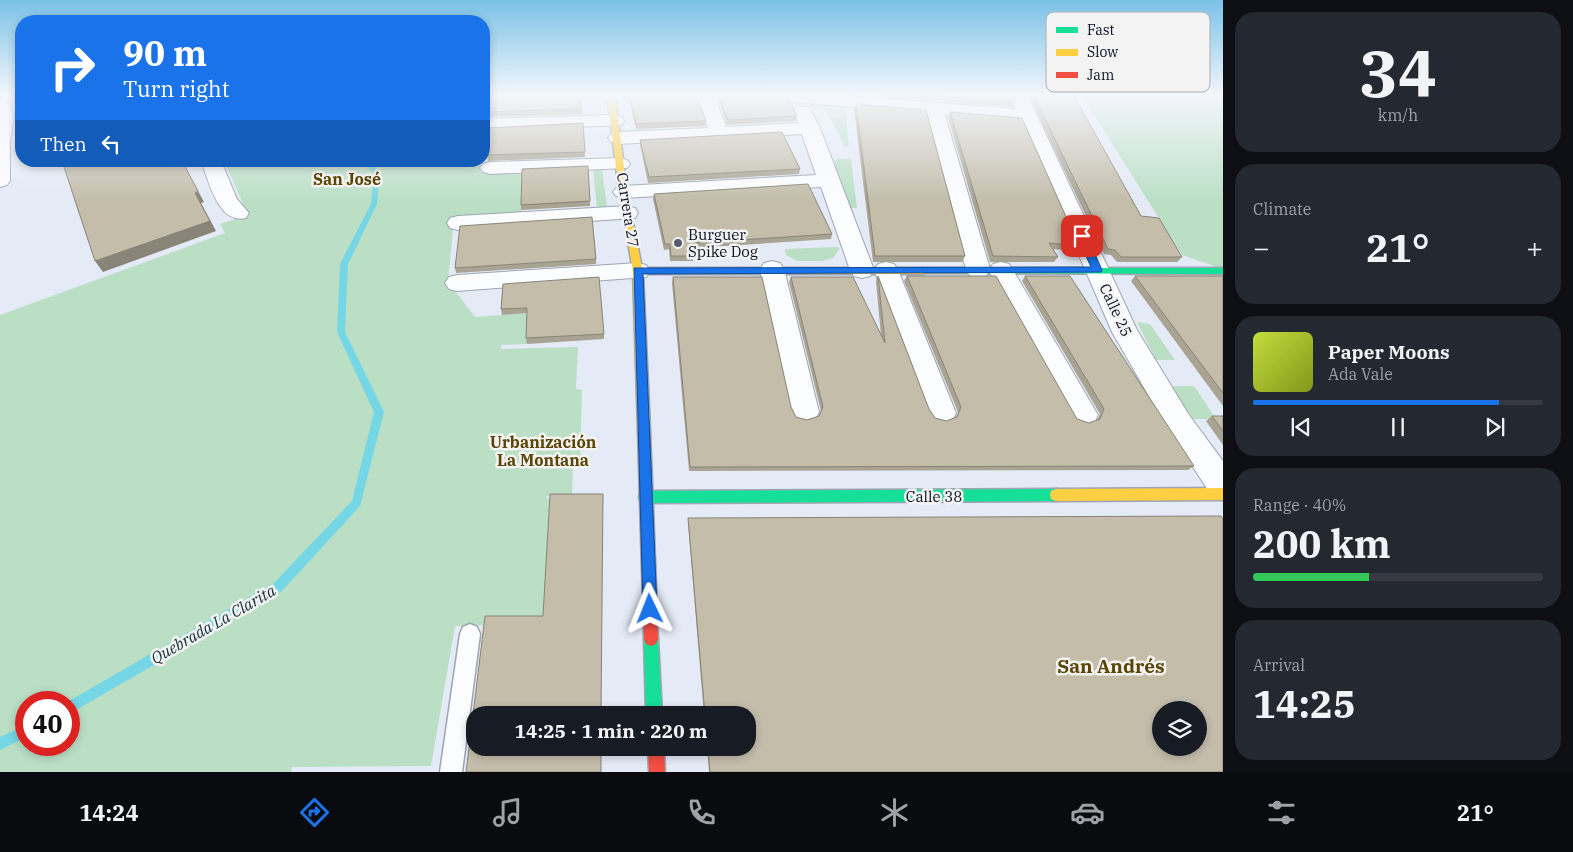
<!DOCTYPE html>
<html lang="en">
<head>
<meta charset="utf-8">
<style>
  :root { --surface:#171b24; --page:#242831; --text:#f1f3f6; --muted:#9ea1a6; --line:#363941; --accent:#1a73e8 }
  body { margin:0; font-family:"IBM Plex Serif",serif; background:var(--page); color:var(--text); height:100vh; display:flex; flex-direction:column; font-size:19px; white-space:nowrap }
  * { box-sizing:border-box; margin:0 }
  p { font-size:16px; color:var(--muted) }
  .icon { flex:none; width:28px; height:28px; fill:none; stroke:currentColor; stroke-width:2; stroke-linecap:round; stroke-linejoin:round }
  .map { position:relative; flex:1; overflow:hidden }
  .details { display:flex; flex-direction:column; gap:12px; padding:12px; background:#0d0f14; width:350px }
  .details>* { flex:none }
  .hud { position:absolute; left:15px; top:15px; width:475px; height:152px; border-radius:20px; box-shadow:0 2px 8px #0003; background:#1a73e8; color:#fff; overflow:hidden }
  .tools { position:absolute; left:1152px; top:701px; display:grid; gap:10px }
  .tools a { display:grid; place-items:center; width:55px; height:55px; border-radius:50%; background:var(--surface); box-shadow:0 2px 8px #0003; font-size:25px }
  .speed { position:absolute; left:15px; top:691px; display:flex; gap:10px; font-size:25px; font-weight:700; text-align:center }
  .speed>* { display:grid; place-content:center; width:65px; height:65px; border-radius:50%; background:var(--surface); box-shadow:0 2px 8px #0003; line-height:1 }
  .speed .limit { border:8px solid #d22; background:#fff; color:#111 }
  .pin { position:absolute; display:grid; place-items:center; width:42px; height:42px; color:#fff; margin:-21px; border-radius:10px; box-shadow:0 2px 8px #0006 }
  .me { position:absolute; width:55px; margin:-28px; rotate:358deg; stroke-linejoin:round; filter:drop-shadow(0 0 4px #0008) }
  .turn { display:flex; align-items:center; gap:18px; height:105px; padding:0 25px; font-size:22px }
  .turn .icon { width:65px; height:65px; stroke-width:2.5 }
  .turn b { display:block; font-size:35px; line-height:42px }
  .then { display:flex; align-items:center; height:48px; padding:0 25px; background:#0003; gap:10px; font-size:19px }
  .big { font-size:38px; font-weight:700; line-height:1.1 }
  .details .card { flex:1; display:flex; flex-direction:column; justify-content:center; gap:8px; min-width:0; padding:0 18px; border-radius:20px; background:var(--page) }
  .details .dial { align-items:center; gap:0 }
  .dial b { font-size:65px; line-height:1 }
  .song { display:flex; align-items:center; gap:15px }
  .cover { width:60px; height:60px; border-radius:8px; background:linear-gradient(135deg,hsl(70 70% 55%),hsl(70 70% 35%)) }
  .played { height:5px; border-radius:2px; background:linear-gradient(90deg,var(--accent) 85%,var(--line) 85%) }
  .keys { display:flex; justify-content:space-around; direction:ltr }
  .heat { display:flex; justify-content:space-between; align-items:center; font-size:28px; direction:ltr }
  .charge { height:8px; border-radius:4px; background:linear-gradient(90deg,#34c759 40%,var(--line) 0) }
  .trip { position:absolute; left:466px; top:706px; width:290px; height:50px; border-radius:20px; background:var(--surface); box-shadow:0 2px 8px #0003; font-weight:700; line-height:50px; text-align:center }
  .dock { display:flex; height:80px; justify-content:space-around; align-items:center; background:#090b0e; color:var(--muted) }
  .dock .icon { width:35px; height:35px }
  .dock .selected { color:var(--accent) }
  .dock b { font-size:22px; color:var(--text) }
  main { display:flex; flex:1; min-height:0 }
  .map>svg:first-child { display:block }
</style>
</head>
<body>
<main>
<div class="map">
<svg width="1223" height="772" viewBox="0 0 1223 772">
  <rect width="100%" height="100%" fill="#e4eaf6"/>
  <!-- green -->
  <path fill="#badfc5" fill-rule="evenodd" d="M1081,94H1223V269L1182,255Z
    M809,102L845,103L846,115L828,114L826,110H814Z
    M829,115L846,116L849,146H844Z
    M837,159H851L857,208H850L834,162Z
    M224,161H480V172L523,170L521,213L454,219L448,282L475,317L528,313L527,344L501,345V349L578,347L576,389L582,390L580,462H573L572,496H546L552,503L544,624L455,626L431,766L292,767L291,772H0V315L225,233L220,224L248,215ZM26,702H69V745H26Z
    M593,169L602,170L607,206L605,209H597Z
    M836,247L840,248L833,258L822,261H797L786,255L785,249Z
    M1137,322L1150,324L1175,360H1156Z
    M1171,386H1194L1216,419H1193Z"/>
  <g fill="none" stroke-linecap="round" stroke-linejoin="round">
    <!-- stream -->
    <path fill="#75d6e5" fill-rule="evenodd" d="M361,161H368L380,172L377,204L348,264L345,332L384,412L360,506L282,591L69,714V702H67L274,583L352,501L374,412L337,332L340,264L371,204L374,173Z
      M26,725V737L0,750V737Z"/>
    <defs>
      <path id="lane" d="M470,624L477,627L480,634L462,772H440L460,634L463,627Z"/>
      <path id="street" d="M696,94H714L726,127L798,123L794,111L797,107H809L820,128L874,270L870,276L862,278L854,276L850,270L821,187L623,198L616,196L613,192L616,188L623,186L816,175L802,134L618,144L611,142L608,138L611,134L618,132L708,128Z
        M788,94H826L1016,109L1009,94H1027L1137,330L1189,415L1223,461V499L1212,496L1169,431L1112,332L1021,121L945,115L990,269L993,264L1001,262L1009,264L1013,270L1098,415L1094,423L1084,426L1074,423L989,271L986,276L978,278L970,276L966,270L926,113L795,102L789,101L786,97Z
        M0,100L6,101L14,114L10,142V181L7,185L0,187Z
        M615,115L622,117L624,121L622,125L484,131V119Z
        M620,158L627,160L630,164L627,168L490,174L483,172L480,168L483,164L490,162Z
        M201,161H221L237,199L249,213L246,218C218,225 209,181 201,161Z
        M627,206L635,208L638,213L635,218L458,230L450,228L447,223L450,218L458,216Z
        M772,261L780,263L784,269L819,412L815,420L805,423L795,420L791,412L760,269L764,263Z
        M886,262L894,264L898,270L956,413L952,421L942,424L932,421L928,413L874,270L878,264Z
        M638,263L646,265L650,271L646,277L457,291L449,289L445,283L449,277L457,275Z"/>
      <path id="fast" d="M923,268H1223V274L920,273L918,271Z
        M1056,489L1061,491L1062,495L1061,499L1056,501L645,503L640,501L639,497L640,493L645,491Z
        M651,632L656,634L658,639L662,715H646L644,639L646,634Z"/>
      <path id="slow" d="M607,94H615L627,192L642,268H923L928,271L923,274H643L650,430L648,433L644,435L640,433L638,430L633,271L619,192Z
        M1223,488V500L1056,501L1051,499L1050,495L1051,491L1056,489Z"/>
      <path id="jam" d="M644,425L648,427L650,430L658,639L656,644L651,646L646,644L644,639L638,430L640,427Z
        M648,748H664L665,772H649Z"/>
    </defs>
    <!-- lane casing -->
    <use href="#lane" stroke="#9da4b2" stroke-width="3"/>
    <!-- street casing -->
    <use href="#street" stroke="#9da4b2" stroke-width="2"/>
    <!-- fast casing -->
    <use href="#fast" stroke="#9da4b2" stroke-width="3"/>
    <!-- slow casing -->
    <use href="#slow" stroke="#9da4b2" stroke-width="3"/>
    <!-- jam casing -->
    <use href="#jam" stroke="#9da4b2" stroke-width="3"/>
    <!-- lane -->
    <use href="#lane" fill="#fbfcfe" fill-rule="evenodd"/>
    <!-- street -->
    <use href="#street" fill="#fbfcfe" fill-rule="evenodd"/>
    <!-- fast -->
    <use href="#fast" fill="#16e098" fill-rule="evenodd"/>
    <!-- slow -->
    <use href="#slow" fill="#ffcf43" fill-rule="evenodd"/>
    <!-- jam -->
    <use href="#jam" fill="#f24e42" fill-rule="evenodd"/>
  </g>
  <!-- wall -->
  <path fill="#a8a392" d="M484,94H580L582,114L484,117Z
    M628,94H696L706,121L705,126L636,129Z
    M716,94H786L797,116L795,121L727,125Z
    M852,94H1013L1015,102L1013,107Z
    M1028,94H1073L1141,216L1182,257L1177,262H1117L1111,255L1104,254Z
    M856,104L965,256L962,262H873L854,109Z
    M950,112L1079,246L1075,251L1053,249L1058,257L1054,262H990L948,117Z
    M583,123L585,157L488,161L487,155Z
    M640,140L800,169L799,174L648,183L640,145Z
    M588,166L590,206L521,210V205Z
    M654,194L832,234L831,239L694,248L693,261H670L669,249L664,250L653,199Z
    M596,259V264L456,273L455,268Z
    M878,276L929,409L935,418L946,421L956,417L958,412L904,281L907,276L1077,419L1089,423L1097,420L1100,414L1022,281L1025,276L1194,466L1188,470L689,471L672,283L673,277L791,407L796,417L807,420L819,416L821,411L789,282L791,277L881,336L876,281Z
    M1135,276H1223V406L1131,281Z
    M503,284L604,334V339L527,344L526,338L527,313L502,315L501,309Z
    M1212,416H1223V445L1206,421Z
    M688,518L1223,772H709L707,748H748V715H704L688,523Z"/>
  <!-- shaded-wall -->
  <path fill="#888477" d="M182,161L204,202L201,203L216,231L103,272L95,261L195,193Z"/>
  <!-- building -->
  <path fill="#c3bdaa" stroke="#888477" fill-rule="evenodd" d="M484,94H580L581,109L484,112Z
    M629,94H696L706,121L636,124Z
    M718,94H786L797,116L728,120Z
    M918,94H1013L1015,102Z
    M1033,94H1073L1141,216L1159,218L1182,257H1121L1115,250L1108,249Z
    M856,104L926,110L965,256H875Z
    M950,112L1022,118L1079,246L1049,243L1058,257L993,256Z
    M583,123L585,152L487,155L489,137L487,128Z
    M782,132L800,169L649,177L640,140Z
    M62,161H182L198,191L195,193L210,221L95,261Z
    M588,166L590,201L521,205L522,169Z
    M808,184L832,234L694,243V256H671L670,244H665L654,194Z
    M592,217L596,259L455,268L460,226Z
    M878,276L929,409L935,418L946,421L957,417L961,407L907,276H996L1077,419L1089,423L1100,419L1104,409L1025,276H1070L1194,466L690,467L673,277H762L791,407L796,417L807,420L819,416L823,407L791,277H853L885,343Z
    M1135,276H1223V393Z
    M599,277L604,334L526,338L527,308L501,309L503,284Z
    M1212,416H1223V431Z
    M550,494H603L601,715H475V748H601V772H466L485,616H543Z
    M1221,516L1223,519V772H710L708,748H748V715H705L688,518ZM1161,710H1199V748H1161Z"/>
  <!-- sky -->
  <linearGradient id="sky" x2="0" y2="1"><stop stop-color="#7ac2e7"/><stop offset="0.47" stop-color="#f3f6fb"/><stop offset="1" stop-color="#f3f6fb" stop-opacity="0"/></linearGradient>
  <rect width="1223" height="202" fill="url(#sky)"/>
  <!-- route -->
  <path fill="#1a73e8" stroke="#114b97" d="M1082,233L1087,236L1102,270L1101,272L643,274L657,609L655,614L650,617L645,614L643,609L634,268L1091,267L1077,236Z"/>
  <!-- markers -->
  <circle fill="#565d6e" stroke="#f3f3f3" stroke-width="2" cx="678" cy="243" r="5"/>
  <g text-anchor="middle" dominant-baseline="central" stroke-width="5" stroke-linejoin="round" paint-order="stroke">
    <!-- street labels -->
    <g font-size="15" fill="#091124" stroke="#f3f3f3">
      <text transform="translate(628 210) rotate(81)">Carrera 27</text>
      <text transform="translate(1116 310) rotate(65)">Calle 25</text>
      <text x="934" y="496">Calle 38</text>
    </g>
    <!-- poi labels -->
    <g font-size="15" fill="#091124" stroke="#f3f3f3" text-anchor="start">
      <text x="688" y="234">Burguer<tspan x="688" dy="17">Spike Dog</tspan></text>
    </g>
    <!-- far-district labels -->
    <g font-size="16" font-weight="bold" fill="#5a4403" stroke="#f3f3f3">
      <text x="347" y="179">San José</text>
    </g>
    <!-- neighbourhood labels -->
    <g font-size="16" font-weight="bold" fill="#5a4403" stroke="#f3f3f3">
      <text x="543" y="442">Urbanización<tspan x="543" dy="18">La Montana</tspan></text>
    </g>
    <!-- water labels -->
    <g font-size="16" font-style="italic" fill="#163236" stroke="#f3f3f3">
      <text transform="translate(213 624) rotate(-30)">Quebrada La Clarita</text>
    </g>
    <!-- near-neighbourhood labels -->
    <g font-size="19" font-weight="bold" fill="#5a4403" stroke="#f3f3f3">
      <text x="1111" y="666">San Andrés</text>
    </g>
  </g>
  <!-- legend -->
  <rect x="1046" y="12" width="164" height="80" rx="8" fill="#f3f3f3" stroke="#adafb5" stroke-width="1"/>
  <rect x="1056" y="27" width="22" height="6" fill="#16e098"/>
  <rect x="1056" y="49" width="22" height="7" fill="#ffcf43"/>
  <rect x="1056" y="72" width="22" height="6" fill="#f24e42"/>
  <g font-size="14" fill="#091124">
    <text x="1087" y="35">Fast</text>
    <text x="1087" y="57">Slow</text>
    <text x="1087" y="80">Jam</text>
  </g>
</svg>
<div class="tools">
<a><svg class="icon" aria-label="layers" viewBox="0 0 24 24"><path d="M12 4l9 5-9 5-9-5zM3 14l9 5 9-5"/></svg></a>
</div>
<div class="speed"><div class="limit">40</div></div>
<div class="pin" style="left:1082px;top:236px;background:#d93025"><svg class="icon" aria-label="arrive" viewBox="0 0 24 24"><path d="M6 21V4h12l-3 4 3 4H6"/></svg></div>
<svg class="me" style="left:650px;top:609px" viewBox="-20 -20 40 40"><path d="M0-17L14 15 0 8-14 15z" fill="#1a73e8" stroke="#fff" stroke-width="4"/></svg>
<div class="trip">14:25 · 1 min · 220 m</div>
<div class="hud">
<div class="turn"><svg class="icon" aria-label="right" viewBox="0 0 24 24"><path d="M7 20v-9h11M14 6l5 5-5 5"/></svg><div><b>90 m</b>Turn right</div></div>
<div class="then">Then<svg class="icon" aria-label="left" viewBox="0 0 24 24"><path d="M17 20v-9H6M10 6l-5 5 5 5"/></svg></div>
</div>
</div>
<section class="details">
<div class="card dial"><b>34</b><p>km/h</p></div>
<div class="card"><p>Climate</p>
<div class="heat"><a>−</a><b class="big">21°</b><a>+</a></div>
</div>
<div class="card">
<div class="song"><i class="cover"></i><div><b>Paper Moons</b><p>Ada Vale</p></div></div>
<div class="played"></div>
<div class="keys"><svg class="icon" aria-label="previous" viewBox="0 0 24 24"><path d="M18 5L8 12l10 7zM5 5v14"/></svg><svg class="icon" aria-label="pause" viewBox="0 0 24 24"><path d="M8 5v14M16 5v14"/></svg><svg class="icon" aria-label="next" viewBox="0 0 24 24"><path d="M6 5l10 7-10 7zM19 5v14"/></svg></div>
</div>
<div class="card"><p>Range · 40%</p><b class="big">200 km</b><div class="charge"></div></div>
<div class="card"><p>Arrival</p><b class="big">14:25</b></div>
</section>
</main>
<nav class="dock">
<b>14:24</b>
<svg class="icon selected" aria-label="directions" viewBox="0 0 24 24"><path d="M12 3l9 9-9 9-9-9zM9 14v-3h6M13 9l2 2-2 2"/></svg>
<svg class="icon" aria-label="music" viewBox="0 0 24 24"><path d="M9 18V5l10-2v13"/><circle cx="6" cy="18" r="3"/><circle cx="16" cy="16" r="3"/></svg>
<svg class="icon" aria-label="phone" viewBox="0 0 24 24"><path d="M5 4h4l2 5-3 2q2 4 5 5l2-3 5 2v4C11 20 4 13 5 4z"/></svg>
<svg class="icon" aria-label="climate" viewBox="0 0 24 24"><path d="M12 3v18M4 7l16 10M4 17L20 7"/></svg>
<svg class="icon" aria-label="car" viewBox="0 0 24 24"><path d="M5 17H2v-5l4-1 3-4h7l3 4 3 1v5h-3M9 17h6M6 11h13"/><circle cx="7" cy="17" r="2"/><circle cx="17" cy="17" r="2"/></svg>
<svg class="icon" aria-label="filters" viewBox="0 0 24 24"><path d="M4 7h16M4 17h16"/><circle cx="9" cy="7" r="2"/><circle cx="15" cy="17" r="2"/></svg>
<b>21°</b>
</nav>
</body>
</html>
